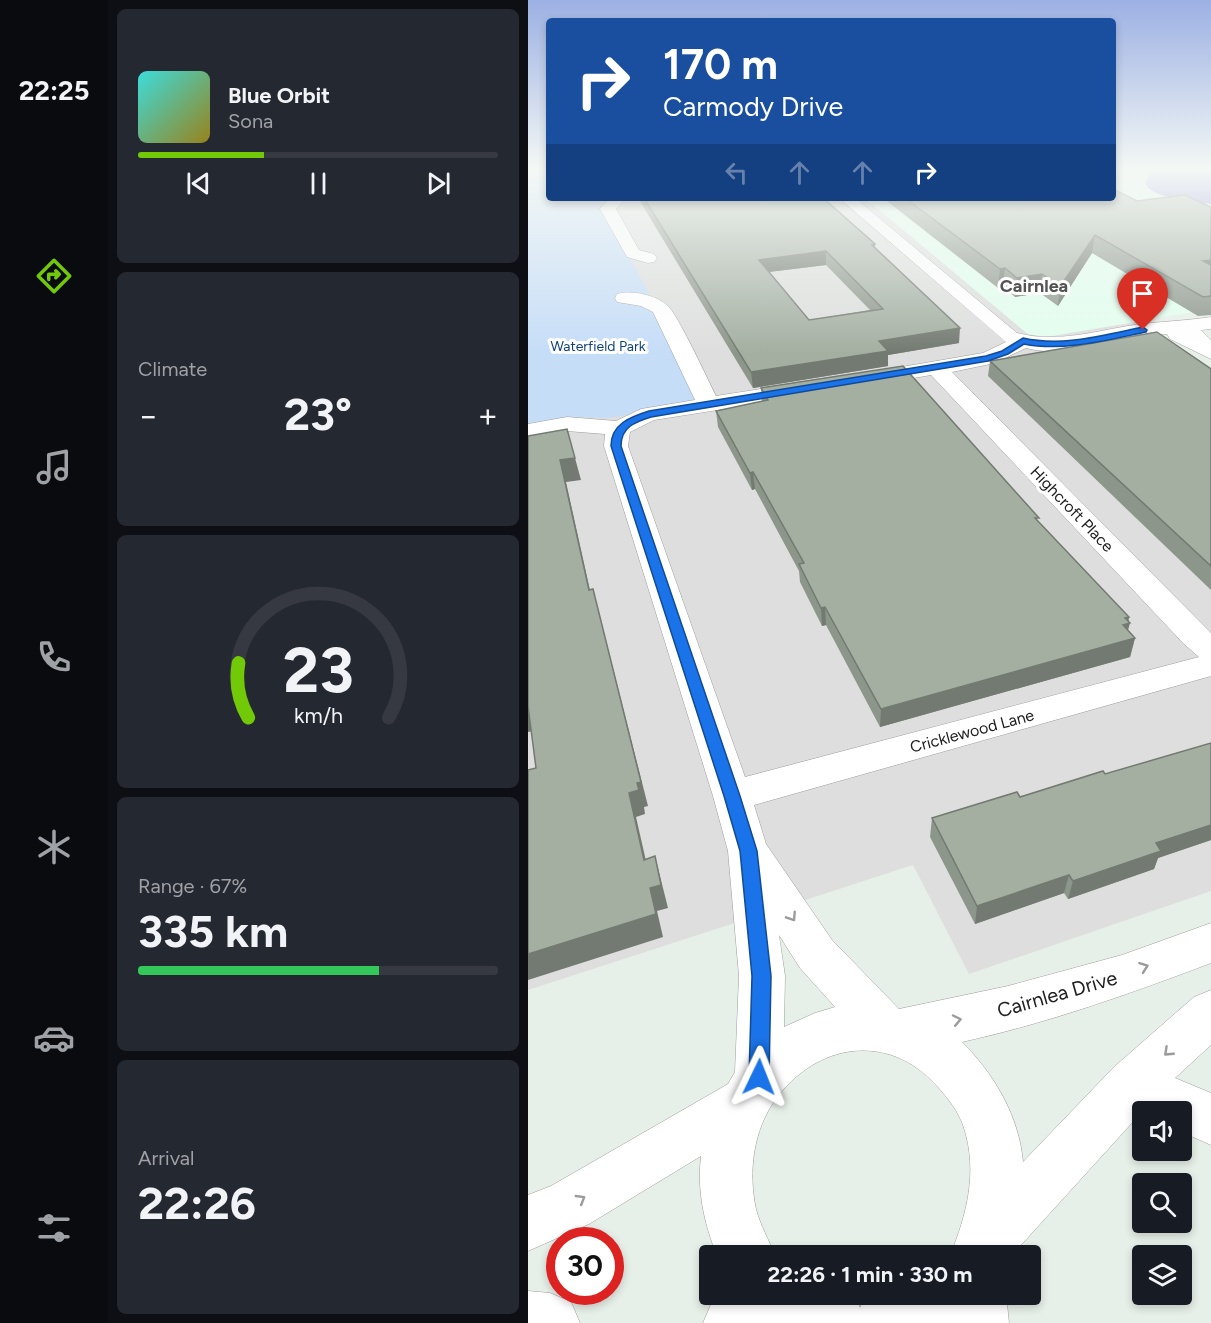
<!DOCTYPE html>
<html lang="en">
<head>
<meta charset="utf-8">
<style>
  :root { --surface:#171b24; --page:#242831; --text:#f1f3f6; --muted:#9ea1a6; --line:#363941; --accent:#72c907 }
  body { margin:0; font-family:Figtree,sans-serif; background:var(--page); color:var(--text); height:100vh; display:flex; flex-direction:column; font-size:22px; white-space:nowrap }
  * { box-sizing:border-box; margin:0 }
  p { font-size:20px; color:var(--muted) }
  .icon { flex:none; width:33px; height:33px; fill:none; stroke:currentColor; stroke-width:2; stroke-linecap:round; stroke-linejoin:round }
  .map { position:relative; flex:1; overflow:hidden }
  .sheet { display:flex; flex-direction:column; gap:9px; padding:9px; background:#0d0f14; width:420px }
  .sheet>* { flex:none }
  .hud { position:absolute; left:18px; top:18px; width:570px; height:183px; border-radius:6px; box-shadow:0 3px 9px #0003; background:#1a4fa0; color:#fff; overflow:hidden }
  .buttons { position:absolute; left:604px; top:1101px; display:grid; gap:12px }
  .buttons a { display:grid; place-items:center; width:60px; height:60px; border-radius:6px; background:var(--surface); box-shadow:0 3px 9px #0003; font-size:30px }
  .speed { position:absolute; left:18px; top:1227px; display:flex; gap:12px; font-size:30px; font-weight:700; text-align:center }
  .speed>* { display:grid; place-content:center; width:78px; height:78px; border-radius:50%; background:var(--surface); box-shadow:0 3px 9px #0003; line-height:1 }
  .speed .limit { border:9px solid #d22; background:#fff; color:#111 }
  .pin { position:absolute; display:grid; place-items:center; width:51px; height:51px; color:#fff; margin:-62px -26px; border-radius:50% 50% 50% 0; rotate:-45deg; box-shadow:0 0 6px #0007 }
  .pin .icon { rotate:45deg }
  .me { position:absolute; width:66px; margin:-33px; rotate:2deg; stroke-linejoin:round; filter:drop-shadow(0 0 4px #0008) }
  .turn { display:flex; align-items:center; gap:21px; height:126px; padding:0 18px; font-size:27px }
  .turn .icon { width:78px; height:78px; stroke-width:2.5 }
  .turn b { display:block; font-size:42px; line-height:51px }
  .lanes { display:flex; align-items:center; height:57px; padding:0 18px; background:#0003; justify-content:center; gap:30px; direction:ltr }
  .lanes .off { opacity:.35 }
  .big { font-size:45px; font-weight:700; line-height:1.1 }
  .sheet .widget { flex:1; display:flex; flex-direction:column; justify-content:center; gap:9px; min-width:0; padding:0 21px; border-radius:9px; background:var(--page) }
  .sheet .dial { align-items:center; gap:0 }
  .dial svg { height:156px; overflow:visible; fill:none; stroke:var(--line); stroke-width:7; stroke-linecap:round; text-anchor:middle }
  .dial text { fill:var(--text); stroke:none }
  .song { display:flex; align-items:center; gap:18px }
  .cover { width:72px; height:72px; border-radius:9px; background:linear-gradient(135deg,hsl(180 70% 55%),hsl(50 70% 35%)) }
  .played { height:6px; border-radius:3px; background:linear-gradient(90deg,var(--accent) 35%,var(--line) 35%) }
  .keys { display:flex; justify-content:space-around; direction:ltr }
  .heat { display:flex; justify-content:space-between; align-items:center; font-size:33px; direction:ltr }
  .charge { height:9px; border-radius:4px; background:linear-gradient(90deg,#34c759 67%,var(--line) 0) }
  .trip { position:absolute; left:171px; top:1245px; width:342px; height:60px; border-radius:6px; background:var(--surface); box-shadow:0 3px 9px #0003; font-weight:700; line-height:60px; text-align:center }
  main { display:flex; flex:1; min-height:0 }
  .tab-bar { display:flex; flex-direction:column; width:108px; justify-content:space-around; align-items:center; background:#090b0e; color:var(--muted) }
  .tab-bar .icon { width:42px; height:42px }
  .tab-bar .selected { color:var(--accent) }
  .tab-bar b { font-size:27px; color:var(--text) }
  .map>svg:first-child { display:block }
</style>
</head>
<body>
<main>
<nav class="tab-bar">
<b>22:25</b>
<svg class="icon selected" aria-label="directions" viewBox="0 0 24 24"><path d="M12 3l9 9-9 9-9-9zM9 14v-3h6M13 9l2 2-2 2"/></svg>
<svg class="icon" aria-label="music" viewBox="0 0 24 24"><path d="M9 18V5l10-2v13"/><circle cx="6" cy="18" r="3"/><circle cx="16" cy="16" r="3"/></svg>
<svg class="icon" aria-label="phone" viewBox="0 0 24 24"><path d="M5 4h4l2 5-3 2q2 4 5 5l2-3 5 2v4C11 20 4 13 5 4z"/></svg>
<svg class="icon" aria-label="climate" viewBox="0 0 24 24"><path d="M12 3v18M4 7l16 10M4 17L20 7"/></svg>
<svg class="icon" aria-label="car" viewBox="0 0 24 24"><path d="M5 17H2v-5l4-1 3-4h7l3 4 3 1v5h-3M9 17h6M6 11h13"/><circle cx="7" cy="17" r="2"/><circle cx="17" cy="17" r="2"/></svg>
<svg class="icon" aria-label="filters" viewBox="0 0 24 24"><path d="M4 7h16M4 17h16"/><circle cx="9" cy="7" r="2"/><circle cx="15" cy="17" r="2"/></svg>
</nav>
<section class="sheet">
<div class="widget">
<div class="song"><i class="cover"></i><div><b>Blue Orbit</b><p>Sona</p></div></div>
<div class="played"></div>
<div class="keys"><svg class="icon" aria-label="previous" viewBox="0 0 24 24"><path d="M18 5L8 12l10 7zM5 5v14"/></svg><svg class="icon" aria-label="pause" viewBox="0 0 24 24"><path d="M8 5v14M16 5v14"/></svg><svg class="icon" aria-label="next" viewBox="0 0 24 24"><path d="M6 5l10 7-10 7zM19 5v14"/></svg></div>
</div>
<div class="widget"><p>Climate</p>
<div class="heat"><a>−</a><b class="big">23°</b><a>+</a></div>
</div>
<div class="widget dial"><svg viewBox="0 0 100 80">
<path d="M14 69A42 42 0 1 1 86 69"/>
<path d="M14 69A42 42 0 0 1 9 41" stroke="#72c907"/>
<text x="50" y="56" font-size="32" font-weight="700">23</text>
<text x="50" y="72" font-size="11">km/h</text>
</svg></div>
<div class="widget"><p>Range · 67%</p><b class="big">335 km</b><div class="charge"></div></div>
<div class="widget"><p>Arrival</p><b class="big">22:26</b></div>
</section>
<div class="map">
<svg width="683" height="1323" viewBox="0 0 683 1323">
  <rect width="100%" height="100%" fill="#e7f0e8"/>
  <!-- residential -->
  <path fill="#dddedd" d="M0,168H21V198H337L500,334L518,337L613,321L683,368V891L441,974L385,865L0,990Z"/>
  <!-- education -->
  <path fill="#e2feee" d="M585,168H683V309L518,337L500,334L337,198H585Z"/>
  <!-- park -->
  <path fill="#c6ddf8" d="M0,168H21V198H71L177,401L81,418L48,417L0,425Z"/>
  <!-- pitch -->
  <path fill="#8d88dc" d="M634,168H683V204C667,201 621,199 617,182L623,173Z"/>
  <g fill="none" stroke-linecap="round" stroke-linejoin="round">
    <defs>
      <path id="minor" d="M82,198H97L88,209L111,250L126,254L129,258L126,262L120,263L99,257L72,209Z
        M311,198H327L489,333C535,345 577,327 623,323C643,321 663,320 683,317V329L673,330L683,340V359L642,339L639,334C593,336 544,360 498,348L467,363L424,372L683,633V676L226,805L238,844L304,940L371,1009L480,986L594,955L683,923V963C601,994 520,1023 434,1042C466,1074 491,1116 495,1162L586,1067L666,997L683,990V1045L647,1078L683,1093V1145L654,1132V1112H615V1115L612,1114L483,1256H422C439,1214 450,1172 436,1128C431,1112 420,1098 409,1086C360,1031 288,1043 247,1100C225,1131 220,1172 228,1209C232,1225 241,1240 247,1256H189C176,1222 169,1192 173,1156L61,1224L0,1251V1195L23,1186L200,1084L207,1072L211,976L200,851L185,796L76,446L77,434L39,431L0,438V424L39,417L88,421L113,409L167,400L125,312L113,306L89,302L87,298L89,294C104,290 127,295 139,305C149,313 180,380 188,396L278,382L286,384L289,389L286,394L278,396L126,420L102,432L100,446L217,777L671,657L655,643L403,375L335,387L327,385L324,380L327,375L455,353L478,342ZM251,935L272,968L307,1007L287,1013L256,1027L257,976Z
        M0,1291L22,1293L43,1302L52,1323H0Z
        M202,1294H312L330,1302L332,1308L335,1302L353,1294H478L481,1323H175L184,1302Z"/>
    </defs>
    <!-- minor casing -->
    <use href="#minor" stroke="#9d9d9d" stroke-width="1"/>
    <!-- minor -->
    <use href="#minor" fill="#fff" fill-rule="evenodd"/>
  </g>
  <!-- wall -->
  <path fill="#8d968b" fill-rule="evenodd" d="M110,198H295L347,244V248L431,343L360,355V366L225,388ZM298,265L342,310L281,320L241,272Z
    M355,198H585L609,201L683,207V315L670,316L564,253L530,306L512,293L487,297L475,287L470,288Z
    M462,361L683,369V590L460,376Z
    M233,388L510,522L601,617L600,630L607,638L602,657L352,727L298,625L294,626L272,582L271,571L227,489L224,490L190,427L188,411L234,401Z
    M683,743V840L630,858L626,869L540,899L536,893L447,924L402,837L404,818L492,797L577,774Z"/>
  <!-- shaded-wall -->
  <path fill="#737a71" d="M567,235L564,253L530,306L532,287Z
    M298,251V265L232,273L231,260Z
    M683,260V278L675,261Z
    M477,268L475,287L470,288L472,269Z
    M514,274L512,293L487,297L489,278Z
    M432,328L431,343L360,355V366L225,388L223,372L351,341Z
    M47,458L53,480L38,482L67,613L61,590L32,460Z
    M225,472L227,489L224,490L222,473Z
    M297,607L298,625L294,626L293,608Z
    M71,613L120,806L116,807L117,814L108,817L123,883L116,860L101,793Z
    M601,617L599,624L602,623L597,641L607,638L602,657L352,727L353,709Z
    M0,706L9,730L0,732Z
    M683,825V840L630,858L626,869L540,899L545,881L628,843Z
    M127,856L140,908L129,911L135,937L0,980V954L122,888Z
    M541,875L536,893L447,924L449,906Z"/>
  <!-- building -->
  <path fill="#a4afa2" stroke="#737a71" stroke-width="1.5" fill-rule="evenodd" d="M585,189L609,201L657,195L683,207V260L675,261L683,265V296L675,297L567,235L532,287L514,274L489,278L477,268L472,269L377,198H585Z
    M116,198H295L347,244L344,245L432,328L351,341L360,351L223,372ZM298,251L355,309L281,320L231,260Z
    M629,332L683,369V566L462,361Z
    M375,366L511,518H507L601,617L597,618L602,623L595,625L607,638L353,709L297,607L293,608L271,564L276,563L225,472L222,473L188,411L240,400L233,388Z
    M39,429L47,458L32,460L61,590L65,589L113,782L109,783L111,790L101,793L116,860L127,856L133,885L122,888L128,914L0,954V770L8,768L0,706V436Z
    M683,743V825L628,843L633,851L545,881L541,875L449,906L404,818L489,792L492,797L575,771L577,774Z"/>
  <!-- one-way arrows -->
  <defs><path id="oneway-chevron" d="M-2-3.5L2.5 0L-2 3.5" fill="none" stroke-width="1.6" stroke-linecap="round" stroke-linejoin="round" transform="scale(1.5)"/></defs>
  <g stroke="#9b9b9b">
    <use href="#oneway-chevron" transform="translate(264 917) rotate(57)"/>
    <use href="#oneway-chevron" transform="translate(616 967) rotate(-20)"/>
    <use href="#oneway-chevron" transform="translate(429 1020) rotate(-12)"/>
    <use href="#oneway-chevron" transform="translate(640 1052) rotate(137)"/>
    <use href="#oneway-chevron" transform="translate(53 1199) rotate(-31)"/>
  </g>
  <!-- sky -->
  <linearGradient id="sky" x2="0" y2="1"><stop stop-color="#9cb0e3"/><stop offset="0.48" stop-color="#f4f8f5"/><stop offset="1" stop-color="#f4f8f5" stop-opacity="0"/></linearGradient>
  <rect width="683" height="353" fill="url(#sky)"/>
  <!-- route -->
  <path fill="#1a73e8" stroke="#114b97" stroke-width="1.5" d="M615,327L619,330L618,332C579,340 535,352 496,344L480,354L460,361L123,417C107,422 93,427 93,446L212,796L229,851L243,976L241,1077L238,1084L231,1087L224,1084L221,1077L224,976L212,851L196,796L83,446C83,424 102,417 121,411L458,356L474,351L495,338C535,347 576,335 615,327Z"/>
  <g text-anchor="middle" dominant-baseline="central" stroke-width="6" stroke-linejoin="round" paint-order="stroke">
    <!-- far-park labels -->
    <g font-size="14" fill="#0f427c" stroke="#fff">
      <text x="70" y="346">Waterfield Park</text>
    </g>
    <!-- street labels -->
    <g font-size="16" fill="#202020" stroke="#fff">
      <text transform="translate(544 509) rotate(46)">Highcroft Place</text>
      <text transform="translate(444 731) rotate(-15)">Cricklewood Lane</text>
    </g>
    <!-- far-district labels -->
    <g font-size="18" font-weight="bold" fill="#535353" stroke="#fff">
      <text x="506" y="286">Cairnlea</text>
    </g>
    <!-- near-street labels -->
    <g font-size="20" fill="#202020" stroke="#fff">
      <text transform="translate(529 994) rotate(-16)">Cairnlea Drive</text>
    </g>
  </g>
</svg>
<div class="buttons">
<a><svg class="icon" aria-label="sound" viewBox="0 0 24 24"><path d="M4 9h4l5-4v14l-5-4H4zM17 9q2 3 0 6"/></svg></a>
<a><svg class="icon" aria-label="search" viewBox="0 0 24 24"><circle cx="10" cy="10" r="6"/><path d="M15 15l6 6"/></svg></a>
<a><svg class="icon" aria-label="layers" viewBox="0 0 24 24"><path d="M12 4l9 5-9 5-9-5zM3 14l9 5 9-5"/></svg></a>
</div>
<div class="speed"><div class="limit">30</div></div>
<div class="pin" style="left:615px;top:330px;background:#d93025"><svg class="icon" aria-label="arrive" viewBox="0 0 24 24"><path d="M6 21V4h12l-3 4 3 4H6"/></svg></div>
<svg class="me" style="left:231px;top:1077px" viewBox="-20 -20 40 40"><path d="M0-17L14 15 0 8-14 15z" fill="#1a73e8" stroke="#fff" stroke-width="4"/></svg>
<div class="trip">22:26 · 1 min · 330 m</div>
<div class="hud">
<div class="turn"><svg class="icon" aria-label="right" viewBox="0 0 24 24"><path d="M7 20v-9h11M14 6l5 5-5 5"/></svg><div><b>170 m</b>Carmody Drive</div></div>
<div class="lanes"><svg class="icon off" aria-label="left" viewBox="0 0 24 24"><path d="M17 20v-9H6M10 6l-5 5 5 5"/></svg><svg class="icon off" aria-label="ahead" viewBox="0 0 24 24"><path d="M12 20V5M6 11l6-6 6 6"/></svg><svg class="icon off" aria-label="ahead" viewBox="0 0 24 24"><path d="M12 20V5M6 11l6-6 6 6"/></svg><svg class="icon" aria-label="right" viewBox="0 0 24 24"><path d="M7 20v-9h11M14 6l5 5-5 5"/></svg></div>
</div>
</div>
</main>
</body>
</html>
